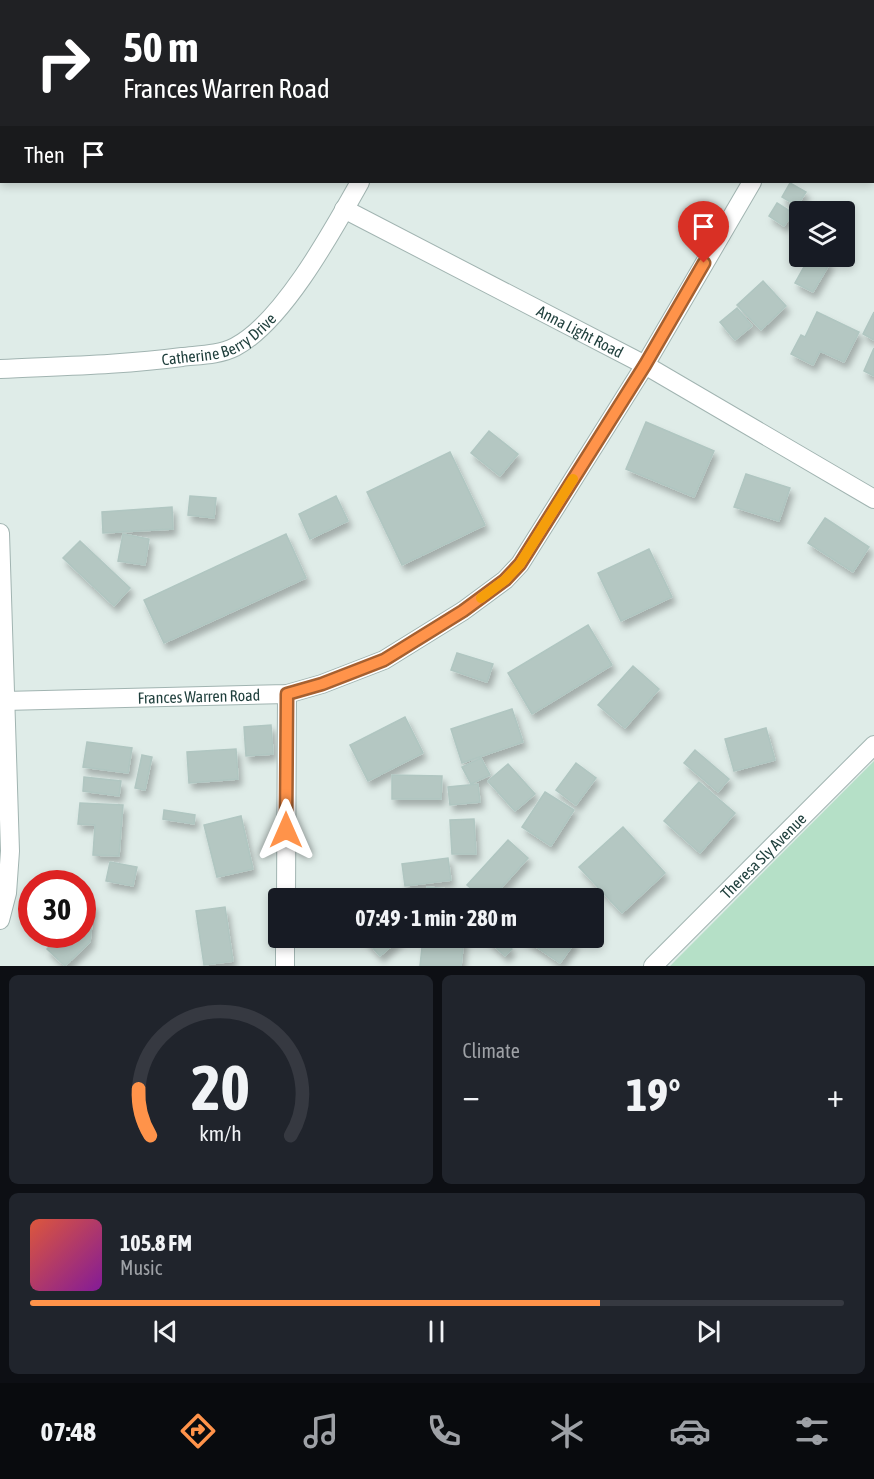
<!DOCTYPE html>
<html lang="en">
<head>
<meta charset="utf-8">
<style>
  :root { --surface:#171b24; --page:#20242c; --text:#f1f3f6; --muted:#9ea1a6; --line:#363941; --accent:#ff934a }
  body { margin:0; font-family:"Asap Condensed",sans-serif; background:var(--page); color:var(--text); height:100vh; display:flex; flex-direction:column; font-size:22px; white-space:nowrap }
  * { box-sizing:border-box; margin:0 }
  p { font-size:20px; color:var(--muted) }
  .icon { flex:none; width:33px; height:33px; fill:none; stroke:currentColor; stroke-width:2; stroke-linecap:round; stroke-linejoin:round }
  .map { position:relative; height:966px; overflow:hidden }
  .panel { display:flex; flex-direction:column; gap:9px; padding:9px; background:#0d0f14; flex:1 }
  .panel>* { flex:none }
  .hud { position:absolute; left:0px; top:0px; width:874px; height:183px; box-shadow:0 3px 9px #0003; background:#202124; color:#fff; overflow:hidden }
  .tools { position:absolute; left:789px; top:201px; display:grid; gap:12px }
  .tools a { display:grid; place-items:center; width:66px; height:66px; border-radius:6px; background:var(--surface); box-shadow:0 3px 9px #0003; font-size:30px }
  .speed { position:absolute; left:18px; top:870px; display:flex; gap:12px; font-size:30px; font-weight:700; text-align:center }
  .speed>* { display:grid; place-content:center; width:78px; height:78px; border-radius:50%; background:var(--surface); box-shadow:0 3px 9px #0003; line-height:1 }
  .speed .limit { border:9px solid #d22; background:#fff; color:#111 }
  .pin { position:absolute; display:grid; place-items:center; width:51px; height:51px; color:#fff; margin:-62px -26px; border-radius:50% 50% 50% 0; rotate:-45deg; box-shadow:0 0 6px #0007 }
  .pin .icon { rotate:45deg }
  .me { position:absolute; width:66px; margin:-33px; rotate:0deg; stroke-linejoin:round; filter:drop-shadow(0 0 4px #0008) }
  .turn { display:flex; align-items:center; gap:21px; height:126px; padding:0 24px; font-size:27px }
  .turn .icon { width:78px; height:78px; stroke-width:2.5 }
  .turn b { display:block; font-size:42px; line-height:51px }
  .then { display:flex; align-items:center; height:57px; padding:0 24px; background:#0003; gap:12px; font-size:22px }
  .big { font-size:45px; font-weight:700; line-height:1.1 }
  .panel .tile { flex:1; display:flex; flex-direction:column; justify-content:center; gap:9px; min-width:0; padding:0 21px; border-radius:9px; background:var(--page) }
  .panel .dial { align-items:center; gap:0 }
  .dial svg { height:156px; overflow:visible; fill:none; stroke:var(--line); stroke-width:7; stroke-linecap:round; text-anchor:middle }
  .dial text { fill:var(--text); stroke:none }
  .song { display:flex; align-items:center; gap:18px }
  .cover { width:72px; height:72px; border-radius:9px; background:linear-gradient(135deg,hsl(10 70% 55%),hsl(290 70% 35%)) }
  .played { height:6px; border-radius:3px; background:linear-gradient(90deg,var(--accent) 70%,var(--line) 70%) }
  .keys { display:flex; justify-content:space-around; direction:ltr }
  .heat { display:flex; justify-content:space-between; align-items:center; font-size:33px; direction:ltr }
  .panel .tiles { flex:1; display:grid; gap:9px; grid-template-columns:1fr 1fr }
  .tile:last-child { grid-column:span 2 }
  .trip { position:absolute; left:268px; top:888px; width:336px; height:60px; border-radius:6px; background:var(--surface); box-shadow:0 3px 9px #0003; font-weight:700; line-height:60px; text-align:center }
  .tabs { display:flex; height:96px; justify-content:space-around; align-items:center; background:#090b0e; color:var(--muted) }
  .tabs .icon { width:42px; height:42px }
  .tabs .current { color:var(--accent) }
  .tabs b { font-size:27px; color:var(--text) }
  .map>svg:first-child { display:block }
</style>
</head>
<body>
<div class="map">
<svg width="874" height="966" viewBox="0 0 874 966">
  <defs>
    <filter id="shadow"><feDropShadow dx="3.5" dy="6" stdDeviation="3" flood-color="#0004"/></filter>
  </defs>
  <rect width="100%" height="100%" fill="#dfece8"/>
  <!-- green -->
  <path fill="#b5e0c7" d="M874,761V966H670Z"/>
  <!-- building -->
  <path fill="#b4c7c2" stroke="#b0c6c1" stroke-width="1.5" filter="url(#shadow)" d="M712,0H746L711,2Z
    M790,183L806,192L797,206L782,197Z
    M777,203L793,213L784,226L769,216Z
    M801,206L810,212H800V229L790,223Z
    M810,256H819L830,263L813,292L795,283Z
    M763,281L786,306L761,330L737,305Z
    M737,308L752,326L735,340L720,322Z
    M817,312L859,332L844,362L820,351L813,365L791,354L801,335L805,337Z
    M874,312V340L863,334Z
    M874,348V376L864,371Z
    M646,422L714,451L694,497L626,469Z
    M489,431L518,454L500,476L471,453Z
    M450,452L485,525L402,565L367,492Z
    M746,474L790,488L779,521L734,507Z
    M190,496L216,498L214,518L188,515Z
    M336,496L348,521L310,539L299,514Z
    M172,507L173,529L103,533L102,512Z
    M825,518L869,547L853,572L808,543Z
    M123,534L149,539L145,565L118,561Z
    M286,534L306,578L164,643L144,600Z
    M80,541L130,588L114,606L63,558Z
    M649,549L672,597L621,621L598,573Z
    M588,625L612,665L532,714L508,673Z
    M457,653L493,664L487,682L451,670Z
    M633,666L659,689L625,728L598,705Z
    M512,709L523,742L462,763L451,729Z
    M405,717L423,753L368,781L350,745Z
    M271,725L273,754L246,756L244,727Z
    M766,728L775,760L734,771L725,739Z
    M87,742L132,748L128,773L83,767Z
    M236,749L238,779L189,783L187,752Z
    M695,750L729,779L718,792L684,763Z
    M142,755L152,757L145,790L135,788Z
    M481,758L490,775L471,784L462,767Z
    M576,763L596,778L576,805L556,790Z
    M508,764L535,794L515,811L488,781Z
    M392,775L442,776L441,799H392Z
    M84,777L121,781L119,796L83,791Z
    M699,782L735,813L700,853L664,821Z
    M478,784L480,802L450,805L448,787Z
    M545,792L574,810L551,846L522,827Z
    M80,803L123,805L119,856L93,855L95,825L78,824Z
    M164,810L195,815L194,824L163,819Z
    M241,816L253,869L217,877L204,825Z
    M474,819L476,854H452L450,820Z
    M623,827L665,873L622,913L579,867Z
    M508,840L528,858L492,898H482L467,885Z
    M448,858L451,880L405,886L402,864Z
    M110,862L137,867L133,886L106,881Z
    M427,887L468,891L467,898H426Z
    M394,889L420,890L419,898H393Z
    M82,904H94L90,942L65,966L47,949L62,934H82Z
    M225,907L233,961L204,965L196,911Z
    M364,938H401L380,956Z
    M423,938H464L461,966H420Z
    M486,938H500L512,949L505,956Z
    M523,938H568L575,942L560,963Z"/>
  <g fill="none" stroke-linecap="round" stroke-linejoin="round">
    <defs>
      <g id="minor">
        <path d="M460,2L461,0"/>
        <path d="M856,2L857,0"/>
        <path d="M0,5H2"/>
        <path d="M873,109L874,110"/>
        <path id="s1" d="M344,209L645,365L874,499"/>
        <path id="s2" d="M0,369C61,366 121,365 182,357C199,355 219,355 235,347C283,322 333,230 360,182"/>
        <path d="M0,533L10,851L7,893L0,920"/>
        <path id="s3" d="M4,701L287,694L322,684L384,660L463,611L505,580L520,564L645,365L752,182"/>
        <path d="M286,898L287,694"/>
        <path d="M285,966V938"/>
        <path id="s4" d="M653,966L874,745"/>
      </g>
    </defs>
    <!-- minor casing -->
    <use href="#minor" stroke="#a1b4b1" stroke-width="20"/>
    <!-- minor -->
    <use href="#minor" stroke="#fff" stroke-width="18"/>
  </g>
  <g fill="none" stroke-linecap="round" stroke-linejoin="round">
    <defs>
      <path id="route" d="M286,830L287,694L322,684L384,660L463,611L505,580L520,564L645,365L704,263"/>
    </defs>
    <!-- route casing -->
    <use href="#route" stroke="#a66030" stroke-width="15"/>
    <!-- route -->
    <use href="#route" stroke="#ff934a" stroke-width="10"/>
    <!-- slow -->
    <path stroke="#f59e0b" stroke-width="10" d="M481,598L505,580L520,564L573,479"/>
  </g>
  <g text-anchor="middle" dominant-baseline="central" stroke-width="4.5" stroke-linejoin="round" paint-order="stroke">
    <!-- street labels -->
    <g font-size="16" fill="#1e3e3b" stroke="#f0f8f5">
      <text stroke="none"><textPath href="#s1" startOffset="266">Anna Light Road</textPath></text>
      <text stroke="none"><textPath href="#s2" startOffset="224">Catherine Berry Drive</textPath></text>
      <text stroke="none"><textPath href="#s3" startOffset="195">Frances Warren Road</textPath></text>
      <text stroke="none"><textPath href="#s4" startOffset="156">Theresa Sly Avenue</textPath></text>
    </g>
  </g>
</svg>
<div class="tools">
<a><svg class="icon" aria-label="layers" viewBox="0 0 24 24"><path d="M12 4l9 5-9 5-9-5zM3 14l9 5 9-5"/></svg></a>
</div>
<div class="speed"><div class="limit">30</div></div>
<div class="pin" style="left:704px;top:263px;background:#d93025"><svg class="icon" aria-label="arrive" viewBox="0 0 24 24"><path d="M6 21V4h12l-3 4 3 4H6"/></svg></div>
<svg class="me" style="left:286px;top:830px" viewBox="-20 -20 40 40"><path d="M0-17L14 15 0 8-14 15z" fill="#ff934a" stroke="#fff" stroke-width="4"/></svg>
<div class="trip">07:49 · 1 min · 280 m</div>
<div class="hud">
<div class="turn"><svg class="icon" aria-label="right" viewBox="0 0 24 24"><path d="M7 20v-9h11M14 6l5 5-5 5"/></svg><div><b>50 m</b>Frances Warren Road</div></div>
<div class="then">Then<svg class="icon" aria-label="arrive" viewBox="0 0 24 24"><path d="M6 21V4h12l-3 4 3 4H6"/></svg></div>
</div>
</div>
<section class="panel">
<div class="tiles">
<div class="tile dial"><svg viewBox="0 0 100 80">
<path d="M14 69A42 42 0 1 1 86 69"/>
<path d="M14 69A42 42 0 0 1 8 45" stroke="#ff934a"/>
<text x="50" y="56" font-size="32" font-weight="700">20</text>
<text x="50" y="72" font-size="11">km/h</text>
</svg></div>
<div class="tile"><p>Climate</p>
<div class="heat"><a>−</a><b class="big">19°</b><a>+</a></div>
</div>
<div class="tile">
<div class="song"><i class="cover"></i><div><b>105.8 FM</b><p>Music</p></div></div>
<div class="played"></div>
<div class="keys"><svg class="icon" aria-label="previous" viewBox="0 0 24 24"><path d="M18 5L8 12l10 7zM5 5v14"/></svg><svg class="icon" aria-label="pause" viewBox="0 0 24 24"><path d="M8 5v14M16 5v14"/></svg><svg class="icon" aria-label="next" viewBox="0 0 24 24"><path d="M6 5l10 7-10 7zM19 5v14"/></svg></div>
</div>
</div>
</section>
<nav class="tabs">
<b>07:48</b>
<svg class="icon current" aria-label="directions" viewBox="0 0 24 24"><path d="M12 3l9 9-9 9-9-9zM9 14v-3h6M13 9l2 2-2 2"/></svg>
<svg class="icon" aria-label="music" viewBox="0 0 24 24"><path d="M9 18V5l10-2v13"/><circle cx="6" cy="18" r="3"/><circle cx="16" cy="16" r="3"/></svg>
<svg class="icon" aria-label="phone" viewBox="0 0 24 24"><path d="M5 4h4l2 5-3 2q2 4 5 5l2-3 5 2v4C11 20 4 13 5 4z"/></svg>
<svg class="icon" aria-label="climate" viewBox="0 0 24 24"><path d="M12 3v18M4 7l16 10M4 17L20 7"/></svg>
<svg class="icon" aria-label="car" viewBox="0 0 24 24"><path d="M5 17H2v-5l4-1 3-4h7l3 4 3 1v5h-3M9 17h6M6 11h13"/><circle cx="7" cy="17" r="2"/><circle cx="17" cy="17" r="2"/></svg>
<svg class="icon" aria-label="filters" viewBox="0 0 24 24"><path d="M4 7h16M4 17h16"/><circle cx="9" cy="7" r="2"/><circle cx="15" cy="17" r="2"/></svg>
</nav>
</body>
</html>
